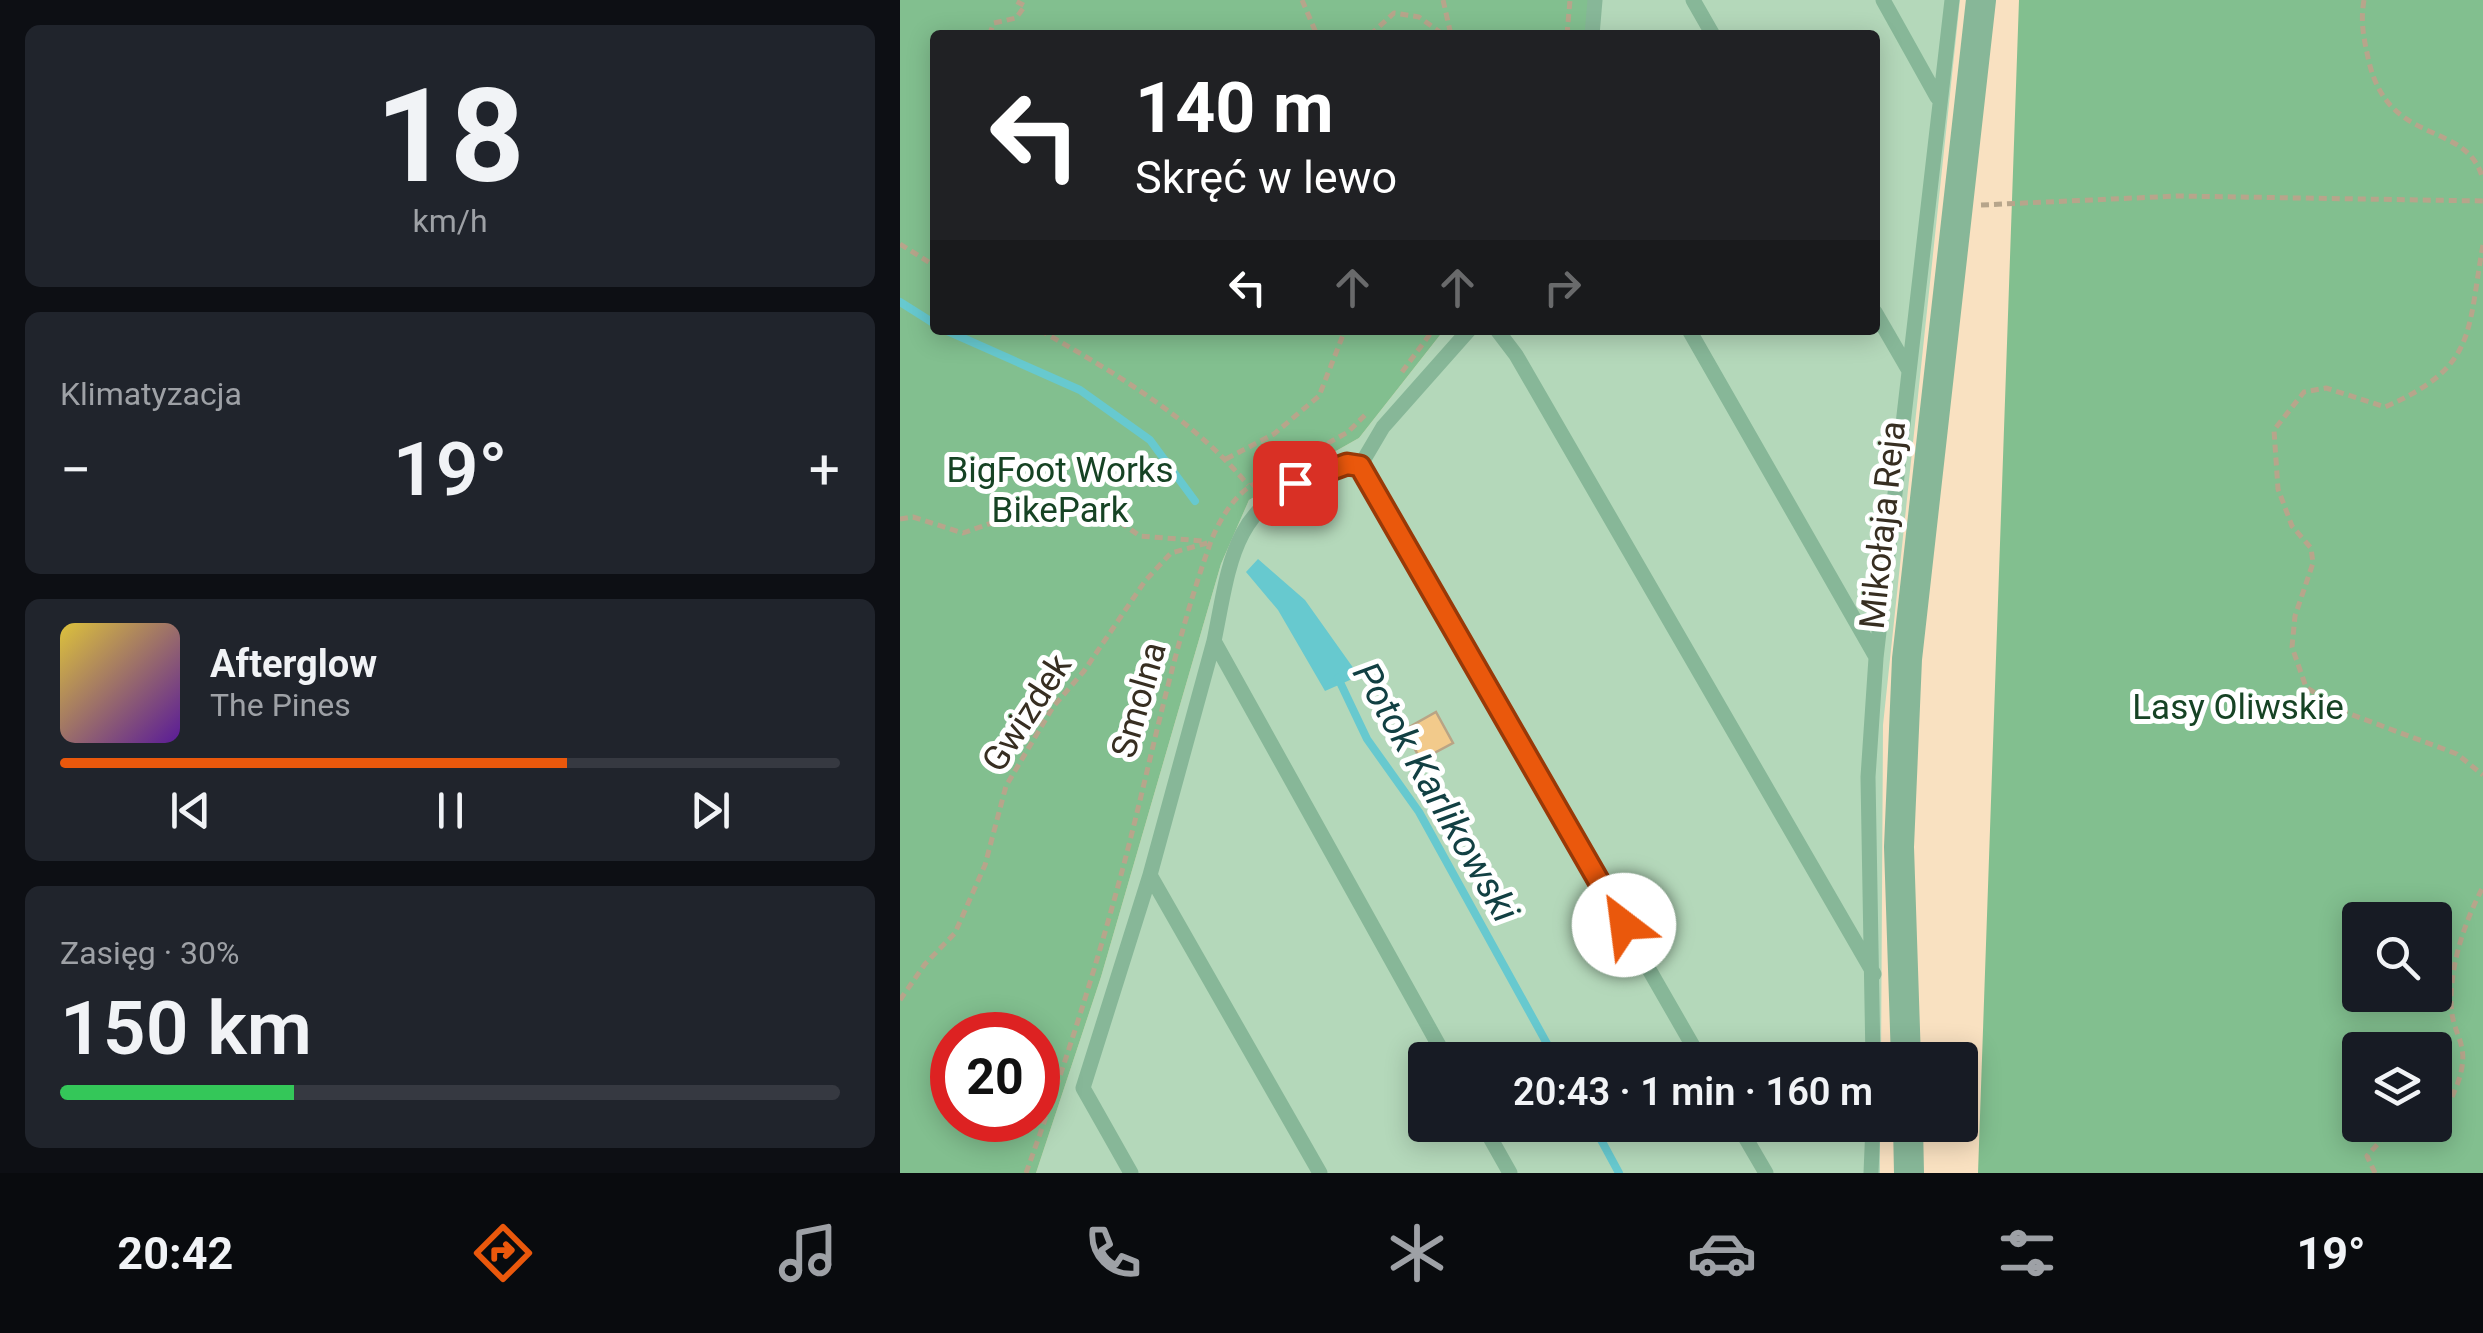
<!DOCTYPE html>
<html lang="pl">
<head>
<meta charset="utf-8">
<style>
  :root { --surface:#171b24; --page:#20242c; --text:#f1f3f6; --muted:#9ea1a6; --line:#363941; --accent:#ea580c }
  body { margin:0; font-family:Roboto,sans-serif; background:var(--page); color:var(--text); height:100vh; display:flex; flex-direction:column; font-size:38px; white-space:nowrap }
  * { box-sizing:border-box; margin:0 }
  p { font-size:32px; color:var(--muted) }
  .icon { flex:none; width:55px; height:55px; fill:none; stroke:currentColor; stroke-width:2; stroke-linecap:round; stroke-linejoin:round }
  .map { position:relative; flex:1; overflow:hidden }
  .sheet { display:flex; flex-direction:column; gap:25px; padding:25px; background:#0d0f14; width:900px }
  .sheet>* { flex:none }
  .guide { position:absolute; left:30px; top:30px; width:950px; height:305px; border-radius:10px; box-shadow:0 5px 25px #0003; background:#202124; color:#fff; overflow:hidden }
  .tools { position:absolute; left:1442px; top:902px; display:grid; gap:20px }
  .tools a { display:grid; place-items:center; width:110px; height:110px; border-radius:10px; background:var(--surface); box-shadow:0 5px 25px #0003; font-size:50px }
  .speed { position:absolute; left:30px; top:1012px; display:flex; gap:20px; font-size:50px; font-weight:700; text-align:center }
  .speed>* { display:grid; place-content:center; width:130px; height:130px; border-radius:50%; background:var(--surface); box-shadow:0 5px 25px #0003; line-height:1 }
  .speed .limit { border:15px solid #d22; background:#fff; color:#111 }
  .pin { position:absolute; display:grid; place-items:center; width:85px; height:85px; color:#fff; margin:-42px; border-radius:20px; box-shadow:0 5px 15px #0006 }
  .me { position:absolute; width:110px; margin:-55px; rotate:330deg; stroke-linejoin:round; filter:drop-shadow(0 0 8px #0008) }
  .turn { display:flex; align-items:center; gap:35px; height:210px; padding:0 40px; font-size:45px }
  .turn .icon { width:130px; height:130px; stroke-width:2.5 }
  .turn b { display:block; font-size:70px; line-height:85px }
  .lanes { display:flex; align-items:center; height:95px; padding:0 40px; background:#0003; justify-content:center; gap:50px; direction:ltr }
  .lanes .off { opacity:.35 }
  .big { font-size:75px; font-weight:600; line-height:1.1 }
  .sheet .card { flex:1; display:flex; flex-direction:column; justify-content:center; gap:15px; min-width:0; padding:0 35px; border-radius:15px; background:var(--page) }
  .sheet .dial { align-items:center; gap:0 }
  .dial b { font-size:130px; line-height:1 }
  .song { display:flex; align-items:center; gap:30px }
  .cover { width:120px; height:120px; border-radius:15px; background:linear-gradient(135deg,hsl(50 70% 55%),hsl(270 70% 35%)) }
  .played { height:10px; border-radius:5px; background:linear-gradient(90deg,var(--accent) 65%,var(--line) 65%) }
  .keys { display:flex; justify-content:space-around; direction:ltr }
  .heat { display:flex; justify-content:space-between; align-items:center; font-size:55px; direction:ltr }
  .charge { height:15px; border-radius:8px; background:linear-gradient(90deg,#34c759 30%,var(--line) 0) }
  .trip { position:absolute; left:508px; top:1042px; width:570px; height:100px; border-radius:10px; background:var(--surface); box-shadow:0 5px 25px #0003; font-weight:600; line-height:100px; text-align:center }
  .tabs { display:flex; height:160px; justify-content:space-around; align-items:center; background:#090b0e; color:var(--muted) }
  .tabs .icon { width:70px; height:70px }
  .tabs .current { color:var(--accent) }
  .tabs b { font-size:45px; color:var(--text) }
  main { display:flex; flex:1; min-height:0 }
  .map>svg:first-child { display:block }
</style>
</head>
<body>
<main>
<section class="sheet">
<div class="card dial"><b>18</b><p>km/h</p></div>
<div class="card"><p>Klimatyzacja</p>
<div class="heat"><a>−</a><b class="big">19°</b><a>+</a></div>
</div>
<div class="card">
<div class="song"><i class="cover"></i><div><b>Afterglow</b><p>The Pines</p></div></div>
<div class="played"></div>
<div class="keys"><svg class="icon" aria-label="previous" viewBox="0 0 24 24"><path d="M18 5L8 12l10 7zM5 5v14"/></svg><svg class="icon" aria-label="pause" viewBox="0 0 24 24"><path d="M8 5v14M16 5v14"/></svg><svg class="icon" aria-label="next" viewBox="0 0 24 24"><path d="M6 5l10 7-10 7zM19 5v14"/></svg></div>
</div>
<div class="card"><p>Zasięg · 30%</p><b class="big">150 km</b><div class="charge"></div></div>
</section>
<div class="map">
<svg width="1583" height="1173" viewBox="0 0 1583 1173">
  <rect width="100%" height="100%" fill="#f9e1c1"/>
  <!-- green -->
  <path fill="#b4d8ba" d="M689,0H1060L983,725L981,1060H525V1125H980V1173H136L201,977L321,564L349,500L459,438L544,330H975V35H687Z"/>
  <!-- forest -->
  <path fill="#82bf8f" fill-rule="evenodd" d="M0,0H689L687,35H35V330H544L459,438L349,500L321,564L201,977L136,1173H0ZM52,1035H138V1120H52Z
    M1119,0H1583V1173H1078ZM1460,920H1535V995H1460ZM1460,1050H1535V1125H1460Z"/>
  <!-- water -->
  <path fill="#67c9cf" d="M358,559L405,600L459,676L425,691L378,610L346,572Z"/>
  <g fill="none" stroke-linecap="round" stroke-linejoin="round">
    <!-- stream -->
    <path stroke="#67c9cf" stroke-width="8" d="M0,302L35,324
      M45,330L180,390L250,440L295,501
      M438,678L467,739L519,812L656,1060
      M693,1125L719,1173"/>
  </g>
  <!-- building -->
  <path fill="#f2ca8b" stroke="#b9a485" stroke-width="2.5" d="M536,712L553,743L521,760L504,730Z"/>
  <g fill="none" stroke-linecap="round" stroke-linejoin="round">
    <!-- path -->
    <path stroke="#b7a58b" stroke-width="5" stroke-dasharray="8 5" stroke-linecap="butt" d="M402,0L417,35
      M543,0L551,35
      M1464,0C1460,23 1464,39 1469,62C1490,149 1568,119 1583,180
      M89,35L94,23L116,18L125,6L114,0
      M470,35L494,13L519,17L544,35
      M667,35L670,0
      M1081,205L1278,196L1583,201
      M0,244L35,266
      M1583,245C1567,333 1577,367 1485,407L1426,388L1404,392L1374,430L1378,489L1392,526L1411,548L1413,563L1395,616L1392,647L1406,687L1442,711L1557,754L1583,775
      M140,330C216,374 291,417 348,485
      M502,372L533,330
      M405,456L448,432L466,414
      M326,459L374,434L419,396L445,330
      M0,519L13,517L63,533L157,500L195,505L240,536L303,541
      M0,1000L25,964L55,933L85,865L106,786L153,707L184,671L245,581L271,553L311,542
      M1535,1116C1548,1107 1551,1100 1557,1085C1573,1042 1551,1038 1551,1001C1551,962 1565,921 1583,887
      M126,1173C163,1071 197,966 225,860C252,757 274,644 310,544C318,521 338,488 361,481
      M1475,1173L1467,1156L1484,1137L1523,1125"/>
    <!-- lane -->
    <path stroke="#87b798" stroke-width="15" d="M793,0L813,35
      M983,0L1037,97
      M692,35L695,0
      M975,312L1008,369
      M597,330L616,355L974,974
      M789,330L976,657
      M460,466L801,1060
      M250,875L420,1173
      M547,1060L314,641C329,569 331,507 409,478C426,472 442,463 460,466L483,427L569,330
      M973,1060L968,777L976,658L1052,0
      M583,1125L610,1173
      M838,1125L866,1173
      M231,1173L183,1088L250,875L314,641
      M971,1173L973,1125"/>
    <!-- street -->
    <path stroke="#87b798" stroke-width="30" d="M1006,1060L999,847L1007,659L1081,0
      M1008,1125L1009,1173"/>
  </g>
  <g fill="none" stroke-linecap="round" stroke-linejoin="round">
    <defs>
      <path id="route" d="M395,483L447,464L460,466L724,925"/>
    </defs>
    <!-- route casing -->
    <use href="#route" stroke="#983908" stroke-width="25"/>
    <!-- route -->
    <use href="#route" stroke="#ea580c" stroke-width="18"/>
  </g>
  <g text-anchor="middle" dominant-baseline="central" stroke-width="10" stroke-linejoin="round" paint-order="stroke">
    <!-- park labels -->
    <g font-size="35" fill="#164324" stroke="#fff">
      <text x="160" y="470">BigFoot Works<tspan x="160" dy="40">BikePark</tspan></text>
      <text x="1338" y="707">Lasy Oliwskie</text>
    </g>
    <!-- street labels -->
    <g font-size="35" fill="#372e21" stroke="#fff">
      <text transform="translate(983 525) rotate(-84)">Mikołaja Reja</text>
      <text transform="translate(239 700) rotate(-74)">Smolna</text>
      <text transform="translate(127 713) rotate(-57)">Gwizdek</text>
    </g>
    <!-- water labels -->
    <g font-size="38" font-style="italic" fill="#124043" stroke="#fff">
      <text transform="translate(536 792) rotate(60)">Potok Karlikowski</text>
    </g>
  </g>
</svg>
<div class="tools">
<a><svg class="icon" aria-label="search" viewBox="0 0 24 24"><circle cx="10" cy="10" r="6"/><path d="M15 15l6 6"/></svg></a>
<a><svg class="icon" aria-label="layers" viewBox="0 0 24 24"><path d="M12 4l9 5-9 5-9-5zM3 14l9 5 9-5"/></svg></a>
</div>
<div class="speed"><div class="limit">20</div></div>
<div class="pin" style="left:395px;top:483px;background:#d93025"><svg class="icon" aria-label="arrive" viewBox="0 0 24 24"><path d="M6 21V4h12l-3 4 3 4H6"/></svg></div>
<svg class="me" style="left:724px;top:925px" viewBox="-20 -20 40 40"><circle r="19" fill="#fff"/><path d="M0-13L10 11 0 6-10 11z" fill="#ea580c"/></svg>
<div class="trip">20:43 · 1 min · 160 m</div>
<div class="guide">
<div class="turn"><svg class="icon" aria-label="left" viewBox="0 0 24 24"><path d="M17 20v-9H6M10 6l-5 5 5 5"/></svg><div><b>140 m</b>Skręć w lewo</div></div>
<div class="lanes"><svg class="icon" aria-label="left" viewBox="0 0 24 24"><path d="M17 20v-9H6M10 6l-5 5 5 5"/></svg><svg class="icon off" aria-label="ahead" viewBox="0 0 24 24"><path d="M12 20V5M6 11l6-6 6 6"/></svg><svg class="icon off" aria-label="ahead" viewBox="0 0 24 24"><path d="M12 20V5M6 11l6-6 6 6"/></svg><svg class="icon off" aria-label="right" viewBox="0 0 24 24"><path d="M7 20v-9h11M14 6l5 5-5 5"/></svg></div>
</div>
</div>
</main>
<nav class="tabs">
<b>20:42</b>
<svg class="icon current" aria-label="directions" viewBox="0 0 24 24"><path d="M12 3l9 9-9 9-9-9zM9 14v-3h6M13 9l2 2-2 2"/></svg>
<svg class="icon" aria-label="music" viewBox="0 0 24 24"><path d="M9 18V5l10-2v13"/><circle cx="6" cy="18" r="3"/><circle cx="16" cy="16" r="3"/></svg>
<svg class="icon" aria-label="phone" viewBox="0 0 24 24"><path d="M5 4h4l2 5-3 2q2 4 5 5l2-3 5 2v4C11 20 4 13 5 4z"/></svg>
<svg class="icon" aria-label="climate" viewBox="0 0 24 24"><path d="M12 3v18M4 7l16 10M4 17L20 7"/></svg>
<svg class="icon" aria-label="car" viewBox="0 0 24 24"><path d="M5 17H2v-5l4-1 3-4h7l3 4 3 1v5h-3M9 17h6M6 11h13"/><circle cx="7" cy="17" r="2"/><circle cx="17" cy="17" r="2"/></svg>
<svg class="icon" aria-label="filters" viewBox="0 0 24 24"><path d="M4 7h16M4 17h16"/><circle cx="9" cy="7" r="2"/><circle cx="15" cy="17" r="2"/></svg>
<b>19°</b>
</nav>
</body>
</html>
